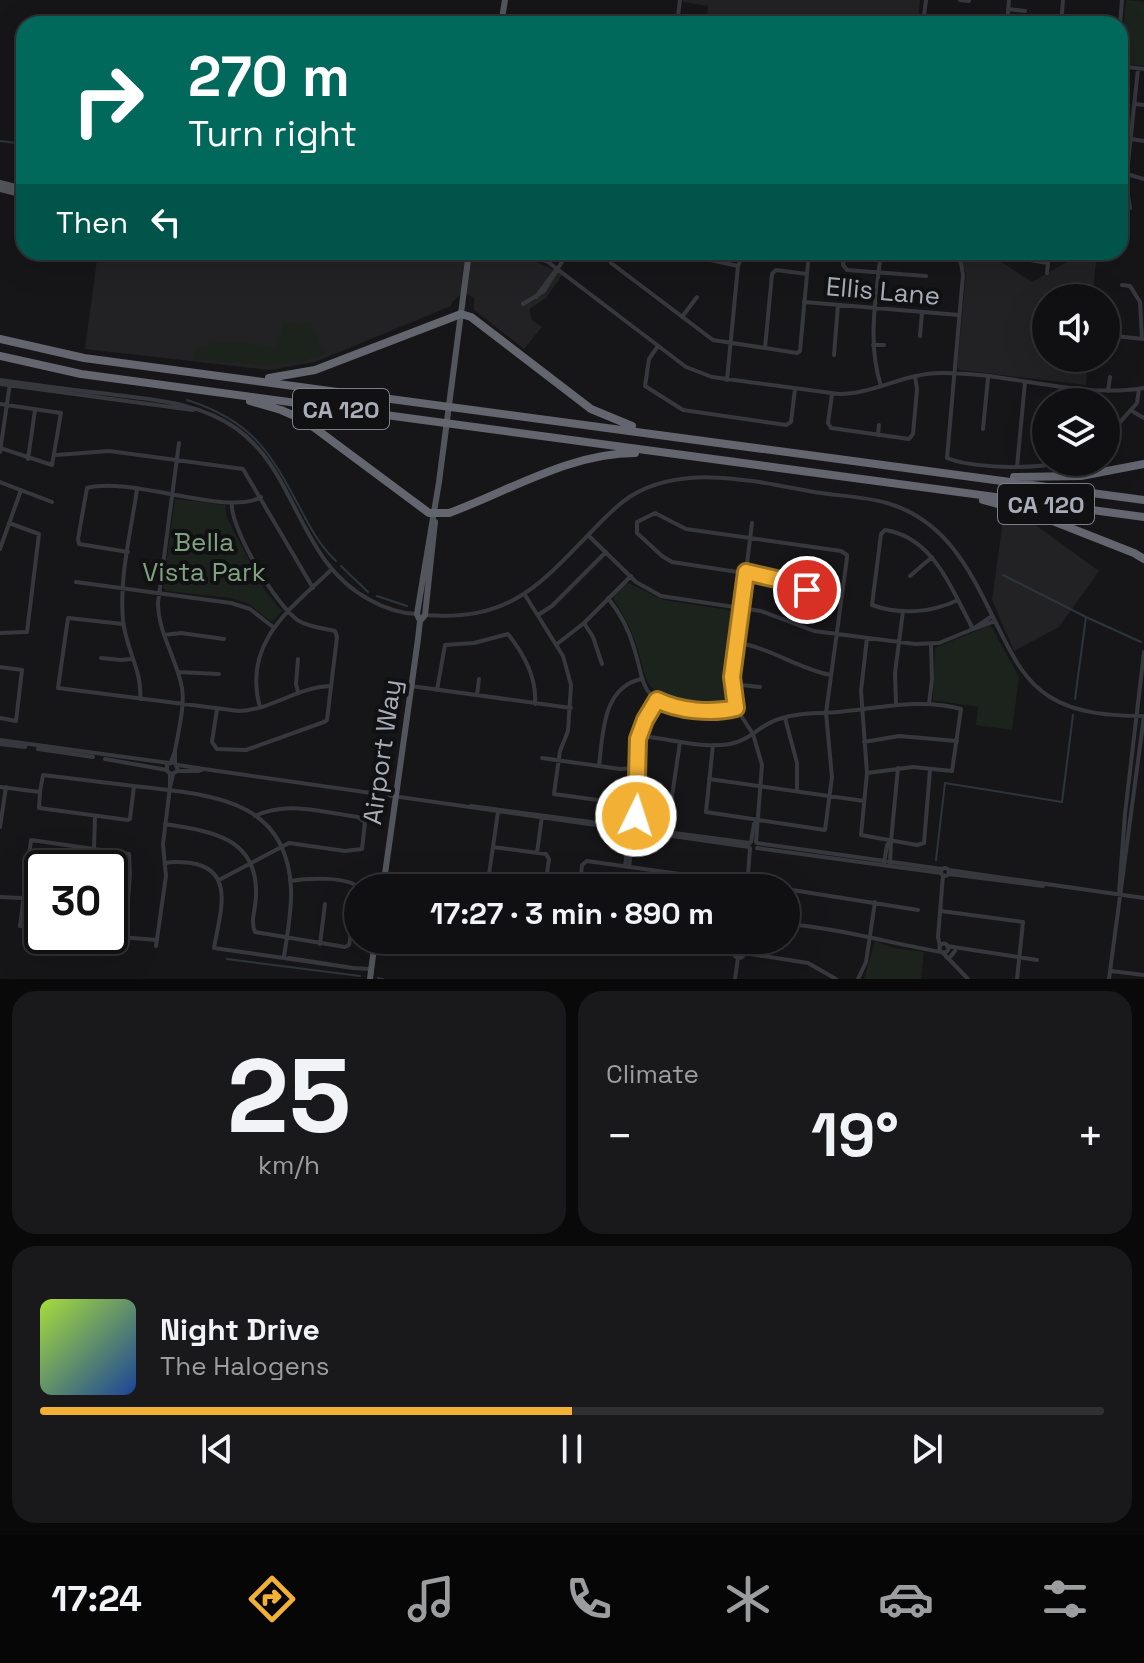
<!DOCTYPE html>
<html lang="en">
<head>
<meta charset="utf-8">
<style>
  :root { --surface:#101012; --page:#19191b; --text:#f1f3f6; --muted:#9c9d9f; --line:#303032; --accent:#f2b134 }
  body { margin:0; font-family:"Space Grotesk",sans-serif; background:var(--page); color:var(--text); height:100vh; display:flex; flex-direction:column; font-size:30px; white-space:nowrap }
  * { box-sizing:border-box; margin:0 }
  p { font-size:26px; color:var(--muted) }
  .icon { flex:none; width:44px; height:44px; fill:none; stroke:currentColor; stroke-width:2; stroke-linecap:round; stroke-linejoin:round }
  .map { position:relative; height:979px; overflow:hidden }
  .side { display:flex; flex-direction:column; gap:12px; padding:12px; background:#09090a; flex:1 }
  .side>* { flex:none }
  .banner { position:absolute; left:16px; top:16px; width:1112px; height:244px; border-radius:24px; box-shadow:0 8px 32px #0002,0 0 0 2px var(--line); background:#00695c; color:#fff; overflow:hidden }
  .buttons { position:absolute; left:1032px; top:284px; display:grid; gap:16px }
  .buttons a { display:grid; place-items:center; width:88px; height:88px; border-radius:50%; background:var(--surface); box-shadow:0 8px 32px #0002,0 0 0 2px var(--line); font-size:40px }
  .speed { position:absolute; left:24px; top:850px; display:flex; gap:16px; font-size:40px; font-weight:700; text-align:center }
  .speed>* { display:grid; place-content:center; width:104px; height:104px; border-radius:50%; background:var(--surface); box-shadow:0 8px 32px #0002,0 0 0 2px var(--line); line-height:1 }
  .speed .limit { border:4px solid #111; border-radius:12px; background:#fff; color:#111 }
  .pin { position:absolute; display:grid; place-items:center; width:68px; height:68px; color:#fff; margin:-34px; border:4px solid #fff; border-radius:50%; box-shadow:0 2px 8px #0007 }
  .me { position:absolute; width:88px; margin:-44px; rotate:4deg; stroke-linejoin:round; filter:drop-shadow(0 0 6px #0008) }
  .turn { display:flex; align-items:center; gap:28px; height:168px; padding:0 40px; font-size:36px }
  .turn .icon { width:104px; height:104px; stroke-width:2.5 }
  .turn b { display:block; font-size:56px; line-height:68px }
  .then { display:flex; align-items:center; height:76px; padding:0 40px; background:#0003; gap:16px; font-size:30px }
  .big { font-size:60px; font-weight:700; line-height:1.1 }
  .side .widget { flex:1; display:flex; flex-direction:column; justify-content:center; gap:12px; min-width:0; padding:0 28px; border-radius:24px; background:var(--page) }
  .side .dial { align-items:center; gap:0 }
  .dial b { font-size:104px; line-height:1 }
  .song { display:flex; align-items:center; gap:24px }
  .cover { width:96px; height:96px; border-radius:12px; background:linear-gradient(135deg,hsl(80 70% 55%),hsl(220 70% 35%)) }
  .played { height:8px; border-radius:4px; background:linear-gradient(90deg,var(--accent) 50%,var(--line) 50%) }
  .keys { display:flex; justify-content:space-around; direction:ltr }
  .heat { display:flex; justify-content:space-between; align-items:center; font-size:44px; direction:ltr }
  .side .tiles { flex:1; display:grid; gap:12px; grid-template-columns:1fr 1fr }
  .widget:last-child { grid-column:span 2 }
  .trip { position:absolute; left:344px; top:874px; width:456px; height:80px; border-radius:40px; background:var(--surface); box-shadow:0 8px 32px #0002,0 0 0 2px var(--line); font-weight:700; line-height:80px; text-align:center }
  .menu { display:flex; height:128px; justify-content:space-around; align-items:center; background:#060607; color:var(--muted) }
  .menu .icon { width:56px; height:56px }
  .menu .selected { color:var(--accent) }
  .menu b { font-size:36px; color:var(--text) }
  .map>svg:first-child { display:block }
</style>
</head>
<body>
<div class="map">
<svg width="1144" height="979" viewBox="0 0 1144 979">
  <rect width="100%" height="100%" fill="#161618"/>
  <!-- built -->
  <path fill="#222225" d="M683,0H920L918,24H707L708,6L683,2Z
    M98,252H467L463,293L452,302L451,306L315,362L270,370L85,349Z
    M470,252L534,261L563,274L546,298L529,309L532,320L542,327L524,349L474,310V298L465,293Z
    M958,252H986L1032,282L1084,252H1097L1092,298H1046V358H1088L1086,385L960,370L957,367L966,274Z
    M1004,513L1034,524L1099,571L1059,627L1014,651L992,600Z"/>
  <!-- green -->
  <path fill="#1c231d" d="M1126,0L1144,2V66L1120,63Z
    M283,321L288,323L293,321L297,324L311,323L323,350L327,353C283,372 239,363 193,359L194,351C220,335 247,344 276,347L277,335H281Z
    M175,499L225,505L227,518L265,591L282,611L272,622L249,604L231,598L166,591L163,587Z
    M626,582L663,600L735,611L728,675L729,703C716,707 706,705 692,703C637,695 650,679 633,636C628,622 620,610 613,597Z
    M988,626L992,628L1019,677L1012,730L976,725L978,707L933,700L935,648Z
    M875,941L893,948L924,952L921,979H864Z"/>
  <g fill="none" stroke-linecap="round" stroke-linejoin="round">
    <!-- stream -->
    <path stroke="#2c353c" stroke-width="2" d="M0,141L24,144
      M187,400C253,421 270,452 301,510C311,529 320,546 336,561
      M341,566L368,592
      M1003,575L1086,617L1141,642
      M377,596L407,606
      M1075,699L1086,617
      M936,860L945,783L1062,802L1073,715
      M227,959L360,976
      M378,978L383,979"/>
    <!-- minor -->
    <path stroke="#37383d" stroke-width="4" d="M960,0L969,1
      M1008,9L1025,11
      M677,24L680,0
      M923,24L926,0
      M1007,24L1009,0
      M1061,24L1063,0
      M1120,26L1122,0
      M1120,66L1144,69
      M1135,104L1144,105
      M1131,139L1144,141
      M1120,172L1144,179
      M1130,208L1126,182L1138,69
      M497,252L538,258L548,262L686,367L712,377L839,394C874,394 905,373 941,373C1009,372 1076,399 1144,388
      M618,252L611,258V263L713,340L797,353L800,351L809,252
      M655,252L667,259
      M844,252L843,265L847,270L926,276
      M881,252C876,297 867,343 881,386
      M954,252L961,263L963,275L947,458C972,468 1034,470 1061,462
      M1015,252L1030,260L1048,263
      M706,259L738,266
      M1047,273L1049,252
      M1122,285L1130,286L1140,302L1142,339
      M536,297L556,270
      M804,302L959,315
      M523,304L544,291L568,252
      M682,317L697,297
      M1106,335L1143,339
      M920,336L922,312
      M873,345H884
      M658,346L649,359L645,386L683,410L786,425L791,422L795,389
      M765,348L772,274L776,270L807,274
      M834,355L838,305
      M0,380C36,385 73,390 109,394C154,400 199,402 237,429C298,473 298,562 370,600C384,608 400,613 416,614
      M727,380L738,266L744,252
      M0,384L193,410
      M1108,391L1110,377
      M832,394L828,423L831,428L909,439L913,434L917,389L915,376
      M1059,402L1061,387
      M0,404L61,413L52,465L0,448
      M1132,411L1144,418
      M983,429L988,378
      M878,435L879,425
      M1106,438L1137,403L1139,389
      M0,452L10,383
      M56,455L109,451L243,469L313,588
      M28,459L35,410
      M1017,467L1025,382
      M0,482L52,502
      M137,489C131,532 119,577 123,620C125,647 143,672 140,699
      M752,523L732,686L736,708L753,734L762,765L756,842
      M885,530C923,536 942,568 958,600C931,613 900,615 872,605L881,534Z
      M588,535L636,582L661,596L761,611L814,631L915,644L939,643L973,629L958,600
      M0,549L21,490
      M128,552L79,544L78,539L87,488C131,476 228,517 261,497
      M910,576L932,557
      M76,582L231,603L250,609L273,627
      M525,595L563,656L571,685L568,731L560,751L554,794L670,810L680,742
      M608,598C620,613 629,630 634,648C646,686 639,701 686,708C704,710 719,713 736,708
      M425,615C508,621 536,589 590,533C603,520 615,506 631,496C687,462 760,483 821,493C842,496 866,497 887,503C952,522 974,580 1002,635C1014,659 1026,682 1050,697C1077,714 1113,716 1144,716
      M538,615L552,606L606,552
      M992,616L973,629L995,621
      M584,623L593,637L602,664
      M123,624L68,618L58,688L239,711C271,710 298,687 330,686
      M0,633L27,632L39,534L9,523
      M164,635L181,633L224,639
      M867,638L861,691L867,773L861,835L917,845L924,843L930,770
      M737,643C770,647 798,669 831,675
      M557,644L584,623L631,576
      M101,658L121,660L132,659
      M0,667L22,670L16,721L0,718
      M178,672L219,674
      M732,684L760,687
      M411,686L571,708
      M437,690L445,645L474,643L508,634C524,654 537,678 535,704
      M298,692L296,684L298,659
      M477,695L479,679
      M896,704L895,673L903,611
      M929,704L932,679L931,645
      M260,707C242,643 290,609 331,570
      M217,709L212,742L217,749L246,750L324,722L327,720L337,637L335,631C323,628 309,627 299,621C277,608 229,526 232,503
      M785,718L797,763V791
      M639,736C669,738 700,749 730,744C749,741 761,724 779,719C799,712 818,714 839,712C881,708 920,698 961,709L952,771L913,767L867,773
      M0,740L169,763
      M864,742L899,736L957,741
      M0,744L25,747
      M713,745L706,812L825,830L832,777L826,713L847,558V555L841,551L686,529L655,513L637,522V533L662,556L672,562L771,577L819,594L841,598
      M38,749L93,757
      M175,751C178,732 185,707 182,688C177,659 158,633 158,603L179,443
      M542,758L620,769L637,768
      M105,759L167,770
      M171,762L175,751V762
      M178,765L204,769L198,771H178L171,774L167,771V764L175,762L178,771
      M599,766C603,734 602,688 641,679
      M204,769L749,847
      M170,774V787L173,775
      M709,779L864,801
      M0,787L40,792L39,808L128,820L130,819L134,786C205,795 287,795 291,889C292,911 287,935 284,957
      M40,792L43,775L134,786
      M471,806L750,843
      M636,806C643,758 629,746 657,700
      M95,816L94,848L98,868
      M165,824C210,831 258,837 256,895C256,908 250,921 255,932L345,947L349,945L358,895
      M0,827L6,787
      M891,841L898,768
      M751,842L754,824L757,821
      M757,843L942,869
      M493,847L546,854L549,859L545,888
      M757,848L941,873
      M537,853L542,816
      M166,863C175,861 182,862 191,863C237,870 219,916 214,948L353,968L289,958
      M884,863L887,845L891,841L890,864
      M625,866L633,806
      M629,867L637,806
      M941 872a4 4 0 1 1 8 0a4 4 0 1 1-8 0Z
      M27,868L42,870
      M949,870L1144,898
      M949,874L1043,886
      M219,880L289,843L345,851L362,849L365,822L358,817C323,813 289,800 255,816
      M290,881C307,878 348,876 359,888
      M488,881L538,888
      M487,888L498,812
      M580,888L582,865L587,861L708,878L711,880L710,888
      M747,888L750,848
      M786,889L918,910
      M1119,893L1125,814L1144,652
      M0,897L42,899
      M941,911L1023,922L1017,979
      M786,924C839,928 889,943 941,952
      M42,929L20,926L31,840L129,854L130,874L128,899
      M108,936L157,940
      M703,940L704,948L734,952
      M939.5 948a4.5 4.5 0 1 1 9 0a4.5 4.5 0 1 1-9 0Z
      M320,944L325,904
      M79,946L80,936
      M156,946L166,876L163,844L170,787
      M940,946L938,937L943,875
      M947,946L1037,960
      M734 953a5 5 0 1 1 10 0a5 5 0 1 1-10 0Z
      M744,953L808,963L836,979
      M943,953L968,979
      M951,956L955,951
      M353,968L370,969
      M1111,971L1144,975
      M735,979L738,958
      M858,979L866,962L875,902
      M1109,979L1144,716"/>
    <!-- major -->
    <path stroke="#53555c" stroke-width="6" d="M501,24L505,0
      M0,183L24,189
      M0,189L24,195
      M420,621L425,615L435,522
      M383,888L418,639L420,621L417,614L439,482L469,252
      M370,979L375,940"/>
    <!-- highway -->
    <path stroke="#63666e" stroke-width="8" d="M0,339L84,358L1144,500
      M0,356L81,374L1144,517
      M269,378L315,370L461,314L471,317L591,409L632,426
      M250,401L281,410L304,420L429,513H449C509,491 570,453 635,453
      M1014,477L1081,476L1144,464
      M983,500L1035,514L1134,553L1144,559"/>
  </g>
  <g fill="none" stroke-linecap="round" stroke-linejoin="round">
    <defs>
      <path id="route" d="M636,816L638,739L645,720L657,700C679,711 712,714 736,708L732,677L746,572L785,581L807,590"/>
    </defs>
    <!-- route casing -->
    <use href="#route" stroke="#9d7322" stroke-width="20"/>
    <!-- route -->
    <use href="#route" stroke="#f2b134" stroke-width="14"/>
  </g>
  <g text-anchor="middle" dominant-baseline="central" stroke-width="8" stroke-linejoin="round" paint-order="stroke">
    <!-- shield labels -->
    <g fill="#111113" stroke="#7b7e86" stroke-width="2">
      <rect x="293" y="389" width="96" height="40" rx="6"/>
      <rect x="998" y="484" width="96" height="40" rx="6"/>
    </g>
    <g font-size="24" font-weight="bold" fill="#a8adb8">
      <text x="341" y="409">CA 120</text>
      <text x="1046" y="504">CA 120</text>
    </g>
    <!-- street labels -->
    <g font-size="26" fill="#a8adb8" stroke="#111113">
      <text transform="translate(883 291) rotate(5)">Ellis Lane</text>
      <text transform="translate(382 752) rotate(-82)">Airport Way</text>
    </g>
    <!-- park labels -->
    <g font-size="26" fill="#7fa381" stroke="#111113">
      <text x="204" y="542">Bella<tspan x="204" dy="30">Vista Park</tspan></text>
    </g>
  </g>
</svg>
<div class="buttons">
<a><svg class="icon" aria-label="sound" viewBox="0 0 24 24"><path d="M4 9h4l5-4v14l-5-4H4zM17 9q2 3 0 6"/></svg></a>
<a><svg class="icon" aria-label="layers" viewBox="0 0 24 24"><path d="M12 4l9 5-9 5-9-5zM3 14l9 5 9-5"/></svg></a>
</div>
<div class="speed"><div class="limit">30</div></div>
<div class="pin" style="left:807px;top:590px;background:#d93025"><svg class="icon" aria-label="arrive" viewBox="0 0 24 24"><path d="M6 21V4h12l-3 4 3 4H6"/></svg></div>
<svg class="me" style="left:636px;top:816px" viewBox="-20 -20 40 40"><circle r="17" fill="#f2b134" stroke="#fff" stroke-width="3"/><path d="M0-11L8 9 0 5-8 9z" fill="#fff"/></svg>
<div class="trip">17:27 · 3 min · 890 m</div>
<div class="banner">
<div class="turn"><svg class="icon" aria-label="right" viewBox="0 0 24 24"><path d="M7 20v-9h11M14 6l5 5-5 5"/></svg><div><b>270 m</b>Turn right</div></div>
<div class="then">Then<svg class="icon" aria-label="left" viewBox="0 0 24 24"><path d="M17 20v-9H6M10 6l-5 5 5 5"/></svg></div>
</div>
</div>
<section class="side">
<div class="tiles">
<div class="widget dial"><b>25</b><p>km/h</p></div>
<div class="widget"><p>Climate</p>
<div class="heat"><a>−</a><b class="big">19°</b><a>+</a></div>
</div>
<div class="widget">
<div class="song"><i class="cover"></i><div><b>Night Drive</b><p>The Halogens</p></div></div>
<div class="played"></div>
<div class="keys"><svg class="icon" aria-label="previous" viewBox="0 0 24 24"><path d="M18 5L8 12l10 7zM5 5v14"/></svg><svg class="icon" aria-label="pause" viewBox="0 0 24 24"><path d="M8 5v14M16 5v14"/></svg><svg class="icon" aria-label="next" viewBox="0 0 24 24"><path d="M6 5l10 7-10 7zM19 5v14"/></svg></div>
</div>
</div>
</section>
<nav class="menu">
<b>17:24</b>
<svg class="icon selected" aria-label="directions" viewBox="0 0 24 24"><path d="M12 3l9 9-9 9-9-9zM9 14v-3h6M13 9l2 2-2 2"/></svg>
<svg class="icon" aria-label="music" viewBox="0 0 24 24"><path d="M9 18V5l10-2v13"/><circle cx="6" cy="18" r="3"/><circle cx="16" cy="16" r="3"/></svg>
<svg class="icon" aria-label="phone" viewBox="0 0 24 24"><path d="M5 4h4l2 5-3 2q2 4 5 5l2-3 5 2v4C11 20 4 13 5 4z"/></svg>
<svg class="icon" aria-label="climate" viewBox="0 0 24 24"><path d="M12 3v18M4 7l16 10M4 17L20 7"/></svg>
<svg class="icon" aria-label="car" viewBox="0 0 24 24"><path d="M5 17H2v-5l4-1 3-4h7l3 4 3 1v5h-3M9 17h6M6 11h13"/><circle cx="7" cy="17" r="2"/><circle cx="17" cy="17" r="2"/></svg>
<svg class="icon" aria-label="filters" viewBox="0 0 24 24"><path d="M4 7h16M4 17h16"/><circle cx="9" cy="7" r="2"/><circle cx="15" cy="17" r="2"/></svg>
</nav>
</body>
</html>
